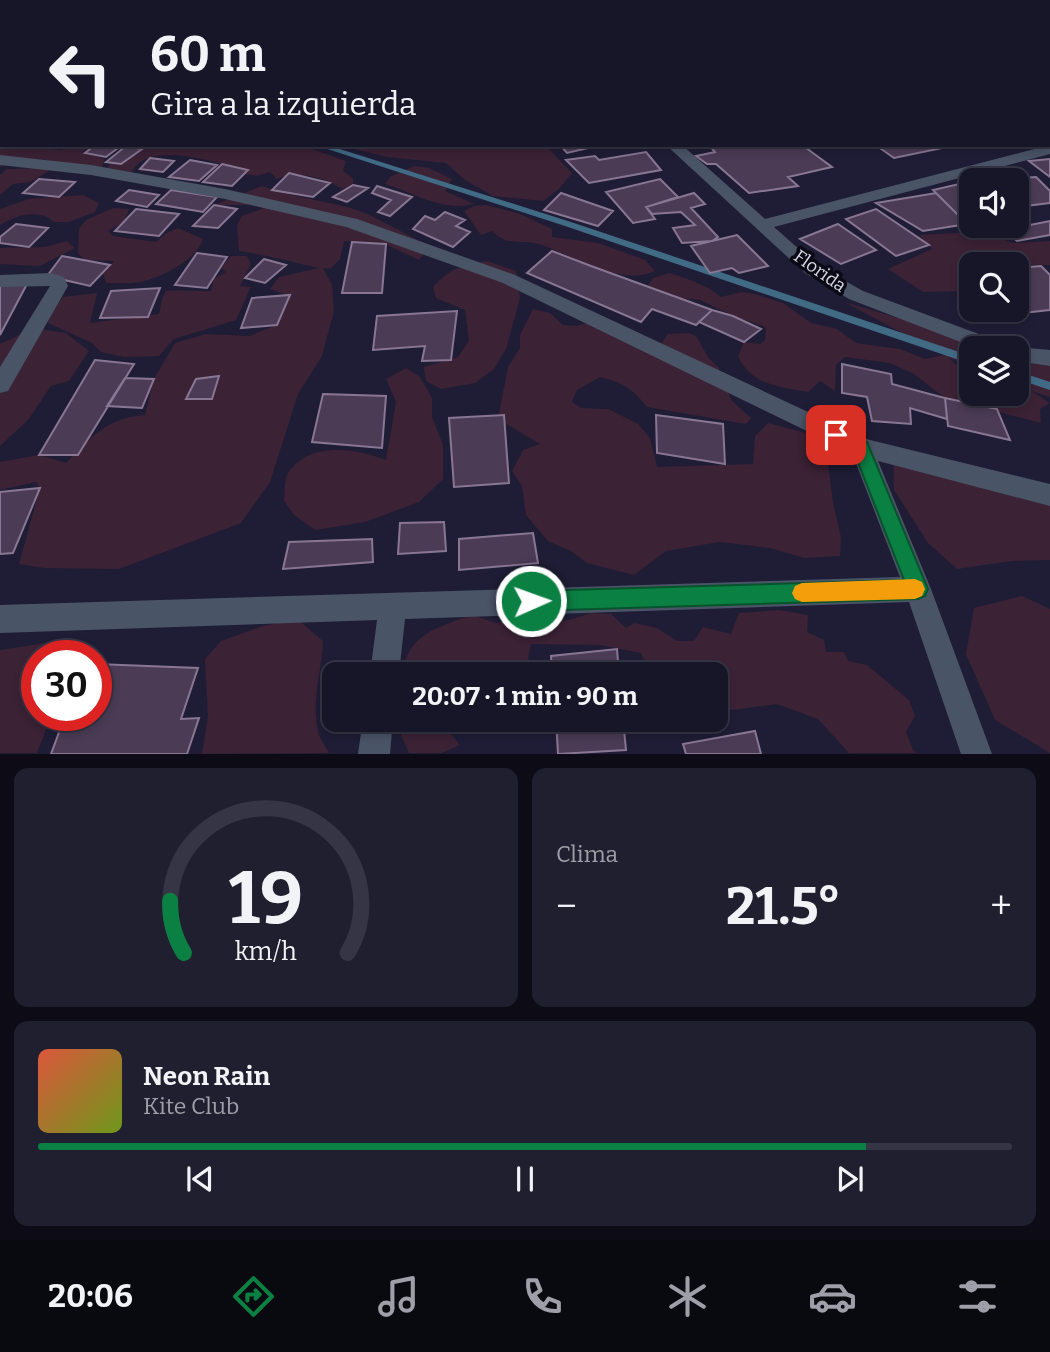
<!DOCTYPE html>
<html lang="es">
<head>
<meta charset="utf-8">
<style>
  :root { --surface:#171628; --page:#201f30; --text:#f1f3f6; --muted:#9e9fa8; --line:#363545; --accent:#0b8043 }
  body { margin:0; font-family:Bitter,serif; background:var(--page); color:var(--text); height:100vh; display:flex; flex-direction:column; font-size:26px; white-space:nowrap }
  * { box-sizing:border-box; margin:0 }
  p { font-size:23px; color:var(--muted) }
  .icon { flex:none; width:38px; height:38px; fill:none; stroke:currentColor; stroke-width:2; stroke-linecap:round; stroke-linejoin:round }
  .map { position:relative; height:754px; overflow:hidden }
  .side { display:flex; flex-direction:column; gap:14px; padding:14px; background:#0d0c16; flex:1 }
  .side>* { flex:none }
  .top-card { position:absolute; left:0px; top:0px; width:1050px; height:147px; box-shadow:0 4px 10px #0003,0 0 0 2px var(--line); background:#171628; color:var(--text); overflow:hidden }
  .fabs { position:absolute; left:959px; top:168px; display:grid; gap:14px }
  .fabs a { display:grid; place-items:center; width:70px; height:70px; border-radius:14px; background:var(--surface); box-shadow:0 4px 10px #0003,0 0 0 2px var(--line); font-size:35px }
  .speed { position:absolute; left:21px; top:640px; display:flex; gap:14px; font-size:35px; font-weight:700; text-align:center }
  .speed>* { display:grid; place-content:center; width:91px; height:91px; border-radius:50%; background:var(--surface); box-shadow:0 4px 10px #0003,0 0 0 2px var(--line); line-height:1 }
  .speed .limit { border:10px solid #d22; background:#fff; color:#111 }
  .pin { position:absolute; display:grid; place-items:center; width:60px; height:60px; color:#fff; margin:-30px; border-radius:14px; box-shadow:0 4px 10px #0006 }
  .me { position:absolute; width:77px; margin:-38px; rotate:88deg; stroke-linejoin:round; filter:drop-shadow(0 0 5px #0008) }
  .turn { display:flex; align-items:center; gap:24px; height:147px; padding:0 35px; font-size:32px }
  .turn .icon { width:91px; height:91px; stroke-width:2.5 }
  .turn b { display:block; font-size:49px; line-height:60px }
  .big { font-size:52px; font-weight:700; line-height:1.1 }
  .side .card { flex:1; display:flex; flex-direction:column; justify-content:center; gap:10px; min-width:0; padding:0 24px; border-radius:14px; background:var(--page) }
  .side .dial { align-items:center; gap:0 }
  .dial svg { height:182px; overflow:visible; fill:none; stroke:var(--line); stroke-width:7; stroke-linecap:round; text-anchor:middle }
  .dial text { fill:var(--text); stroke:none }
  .song { display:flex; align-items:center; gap:21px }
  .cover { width:84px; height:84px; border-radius:10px; background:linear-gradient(135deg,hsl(10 70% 55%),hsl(80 70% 35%)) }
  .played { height:7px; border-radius:4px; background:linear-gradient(90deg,var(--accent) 85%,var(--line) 85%) }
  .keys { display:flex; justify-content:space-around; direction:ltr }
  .heat { display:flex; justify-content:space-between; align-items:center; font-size:38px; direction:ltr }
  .side .tiles { flex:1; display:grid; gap:14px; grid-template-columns:1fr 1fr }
  .card:last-child { grid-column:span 2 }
  .trip { position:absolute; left:322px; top:662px; width:406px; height:70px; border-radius:14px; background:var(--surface); box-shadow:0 4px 10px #0003,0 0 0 2px var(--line); font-weight:700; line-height:70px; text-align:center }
  .menu { display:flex; height:112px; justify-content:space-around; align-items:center; background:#090910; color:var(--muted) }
  .menu .icon { width:49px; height:49px }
  .menu .active { color:var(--accent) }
  .menu b { font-size:32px; color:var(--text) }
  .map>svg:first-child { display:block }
</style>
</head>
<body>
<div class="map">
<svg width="1050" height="754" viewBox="0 0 1050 754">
  <rect width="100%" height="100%" fill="#1f1d36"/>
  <!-- green -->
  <path fill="#3b2235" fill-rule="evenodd" d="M69,145H90L82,152L104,159L102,169L41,159H27L0,167V149C21,148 41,148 62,150Z
    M136,145H290L309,148L346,161L343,171L353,178V185L342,189C326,177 295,170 277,179L270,172L257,176L237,173L234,168C208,159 146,142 132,172L104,175L110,163L126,158L137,147Z
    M338,145H545L572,173L559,189L543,201L493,196L465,180L446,163L388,157Z
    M414,166L429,168L452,179L445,191L474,204C443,212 414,193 385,184L390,177Z
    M46,168L50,170L31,182L13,184L0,195V175L7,169Z
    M262,186C293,198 325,200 357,210C383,219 405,236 430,245L419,260L381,242L344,241L340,259L330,269L323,268L332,285L334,311L322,356L298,394L270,482L241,523L119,569L44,568L19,564L40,488L36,482L0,490V462L39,455L66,463C92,437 106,418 145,415L154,379L175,343L206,334L249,336L277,325L290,296L270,289L279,277L319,268C293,262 266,255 239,251L237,225L242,216L273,205H214Z
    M83,195L99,203L95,212L69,222H54C40,208 15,215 0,225V209L29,199Z
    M486,205L520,214L552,229V237L598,243L645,260L655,271C621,287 574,256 542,245C521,238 511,249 492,231L481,235L464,211L474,206Z
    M113,208L129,209L124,222L108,231L113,236L156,242L165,234L178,228L203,239C197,260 161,278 140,282C129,284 117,283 106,283L103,273L114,261L85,260L78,253L79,229L86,220Z
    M975,232L1015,243L1050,241V265L971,264V275L965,291L923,292L888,269L932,249L919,235Z
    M67,241L75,248L40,266L0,264V248L45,247Z
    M231,256H247L251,264L240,286L251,287L236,320L174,339L159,356L124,357L101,352L92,343L48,323L52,310L63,297L97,293L90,323L159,314L162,299L166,291C182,289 196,292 211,291L214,279L226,272L221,268Z
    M487,261L516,271L520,298L506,349L494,369L475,383L441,389L426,381L424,367L458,357L469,341L465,310L436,298L433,287C450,268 463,265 487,261Z
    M669,273C685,278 710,286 721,297L741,292L755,294L783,303L811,323L837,329L856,343L900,349L925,359L944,355L844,302L976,341L1050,353V397L1031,391L1050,403L1040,409L1041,423L945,398L914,374L890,363L845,357L836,365L835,391L820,381L808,392C779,387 751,385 738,356L744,342L760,344L765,340L766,327L733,316L700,300L681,298L648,286L653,278ZM971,348H1017V384L1020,386H1017V394H971V379L949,358L971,367Z
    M533,309L550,313L563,325L576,326L592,322L658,348L668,334L689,333L696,336L708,357L719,368L731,400L751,418L746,424L647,407C633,389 622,382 600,377L577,390L572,402L581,408L608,409L638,424L650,438L657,467L753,464L755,436L768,423L825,438L833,503L841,537L840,556L804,558L770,548L720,542L666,551L634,575L587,563L571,551L548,541L526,515L522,486L512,471L523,450L540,444L498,419L508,367L520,348V335Z
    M34,328L66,333L89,351L69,381L51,386L28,420L0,446V344Z
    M406,368L420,377L432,398V417L443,445V479L419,502L365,522L315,530L294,515L284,501C285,492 284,480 288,473C309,441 356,448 386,460L396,402L386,379Z
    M893,449L1050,493V560L1011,561L957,569L928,543L894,490Z
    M1022,596L1050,609V753L995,720L966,654L974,608Z
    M779,610L808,615L807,632L824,640L826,652H844L848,661L867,665L909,700L915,716L906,732L913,750L917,753H849L818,719L777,704L732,710L716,702V674H649L641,653L600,645L531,644L528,658L539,674H459L439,670L437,674H403C406,634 439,627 472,615L496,623L524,617L548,622L569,620L591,613L611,614L626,628L634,623L657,628L677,641H694L703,627L731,634L739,613Z
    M297,619L323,641C322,673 310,702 319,734C321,741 326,747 329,753L202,754L208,716L205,659L221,641L263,626Z
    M46,643L61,647L66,656H37V716H51L37,753H0V650Z
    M401,719H438L460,745L442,753H409L401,735Z"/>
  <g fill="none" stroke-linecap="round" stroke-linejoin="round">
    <!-- stream -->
    <path fill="#416a84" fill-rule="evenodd" d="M0,88H2V92H0Z
      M315,145H327L571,222L971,356V364L565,226Z
      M1017,371L1050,382V390L1017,379Z"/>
  </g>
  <!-- building -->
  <path fill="#4b3b55" stroke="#887693" stroke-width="2" d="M363,0H499L501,2H365Z
    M95,145H122L106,157L85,153Z
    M560,145H601L567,153Z
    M709,145H802L832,167L788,177L798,186L749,193L716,164H707L696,156L715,152Z
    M944,145L947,147L894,158L877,146Z
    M126,146L142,149L121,164L106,162Z
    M646,152L661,170L589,183L566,160L595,156L599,160Z
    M150,158L174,161L163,172L140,169Z
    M1050,159V177L1029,161Z
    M190,160L217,165L199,181L169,177Z
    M222,164L248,170L232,186L203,182Z
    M289,173L309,178L330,183L313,197L272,190Z
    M1036,177L1050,191V203L1017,207V180H985Z
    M39,179L75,182L59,197L23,193Z
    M660,179L678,197L646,207L655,219L633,223L606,192Z
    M959,184L971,196V226H988L971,228L933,190Z
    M353,185L368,188L347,202L333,197Z
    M377,186L412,197L390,216L378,212L391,200L372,193Z
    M129,190L159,195L147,207L116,201Z
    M171,190L217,197L203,212L156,204Z
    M561,193L613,211L598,226L544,210Z
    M694,193L705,204L691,208L718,237L712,241L682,243L673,228L695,225L681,212L652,214L646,207Z
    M936,193L967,224L923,231L876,203Z
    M214,205L237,209L218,228L193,226Z
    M136,209L179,214L159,236L115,231Z
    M876,209L929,245L896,256L846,219Z
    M445,212L465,220L456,226L470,232L453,247L413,229L425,216L435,220Z
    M1050,221V235L1017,241L1005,230Z
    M16,224L48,228L29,247L0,243V237Z
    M838,224L876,250L841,264L800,239Z
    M737,235L768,266L739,273L732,268L710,273L691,246Z
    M352,242L386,244L382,293H342Z
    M552,251L591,266L712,310L696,325L652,309L641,322L527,273Z
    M197,253L227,257L207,288L175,285Z
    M62,256L110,265L90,286L47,276Z
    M264,259L286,265L265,283L245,278Z
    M1041,266L1050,275V310L1013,314L1010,310H1017V268Z
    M27,284L0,335V285Z
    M160,288L148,317L100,318L111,291Z
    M290,295L277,325L241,328L252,298Z
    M712,310L733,316L761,329L744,342L699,322Z
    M457,311L451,360L422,361L425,346L373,350L377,316Z
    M95,360L134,364L78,455H39Z
    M842,364L891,374L892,384L945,398L947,419L910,408L911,424L872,421L867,397L842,393Z
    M219,376L212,399H186L196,379Z
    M125,378L154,379L142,408L107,406Z
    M323,394L386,396L382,448L312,442Z
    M945,398L997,409L1010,440L948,426Z
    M504,415L509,483L454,487L449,418Z
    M656,415L723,424L725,464L657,453Z
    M40,488L13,553L0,554V492Z
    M444,522L446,551L398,554L400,523Z
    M533,533L538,563L459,570V539Z
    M372,539L373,562L283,569L289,542Z
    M617,649L619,674H552L551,656Z
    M96,664L198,668L181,719L199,718L187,754H51L65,716H96Z
    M556,719H623L626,750L558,754Z
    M755,731L761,754H686L683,744Z"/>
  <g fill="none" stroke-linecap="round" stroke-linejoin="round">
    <!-- street -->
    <path fill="#4a5467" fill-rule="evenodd" d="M145,0H155V2H145Z
      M696,0H716L695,2Z
      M1048,106H1050V115H1048Z
      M666,145H682L765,219L1050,145V154L774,227L817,265L863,291L1003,343L1006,348H976L849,299L805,273Z
      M0,155L91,165L225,189L357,219L515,275L866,439L1050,484V506L878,461L931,589L992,754H961L909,602L405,619L399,674H370L377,620L0,633V605L900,577L852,453L503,283L346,227L225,199L91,175L0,165Z
      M51,273L64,277L68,286L8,391L0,393V367L50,286L0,287V275Z
      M1017,347L1050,350V366L1017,361V348H1011Z
      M363,719H393L390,754H358Z"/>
    <!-- secondary -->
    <path fill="#617190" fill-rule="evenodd" d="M828,0H846L847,2H829Z
      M1048,36H1050V44H1048Z"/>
  </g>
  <!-- route -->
  <path fill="#0b8043" stroke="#07532c" stroke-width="2" d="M836,428L867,442L928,589L925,596L918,599L531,611L524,608L521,601L524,594L531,591L904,580L854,452L830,440L827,435L830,430Z"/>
  <!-- slow -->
  <path fill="#f59e0b" d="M915,579L922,582L925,589L922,596L915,599L802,602L795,599L792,593L795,586L802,583Z"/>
  <g text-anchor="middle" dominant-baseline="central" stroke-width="7" stroke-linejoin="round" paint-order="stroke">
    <!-- street labels -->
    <g font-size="18" fill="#d9d9ea" stroke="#0a0914">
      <text transform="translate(820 271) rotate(35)">Florida</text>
    </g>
  </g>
</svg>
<div class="fabs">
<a><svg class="icon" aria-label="sound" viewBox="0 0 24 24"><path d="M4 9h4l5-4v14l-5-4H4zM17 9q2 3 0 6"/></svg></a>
<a><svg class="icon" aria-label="search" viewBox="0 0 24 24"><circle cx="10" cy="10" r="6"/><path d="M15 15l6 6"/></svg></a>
<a><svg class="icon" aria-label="layers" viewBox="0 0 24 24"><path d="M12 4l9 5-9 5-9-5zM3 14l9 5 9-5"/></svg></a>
</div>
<div class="speed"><div class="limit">30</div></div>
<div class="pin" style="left:836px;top:435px;background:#d93025"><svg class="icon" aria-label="arrive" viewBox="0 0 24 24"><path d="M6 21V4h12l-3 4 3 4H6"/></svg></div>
<svg class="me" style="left:531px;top:601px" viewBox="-20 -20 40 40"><circle r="17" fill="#0b8043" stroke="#fff" stroke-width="3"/><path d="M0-11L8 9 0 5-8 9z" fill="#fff"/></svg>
<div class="trip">20:07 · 1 min · 90 m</div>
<div class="top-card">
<div class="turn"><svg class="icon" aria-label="left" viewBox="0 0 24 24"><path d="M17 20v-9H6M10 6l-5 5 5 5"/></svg><div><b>60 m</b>Gira a la izquierda</div></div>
</div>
</div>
<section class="side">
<div class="tiles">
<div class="card dial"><svg viewBox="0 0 100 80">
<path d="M14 69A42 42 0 1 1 86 69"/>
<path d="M14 69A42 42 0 0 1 8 46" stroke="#0b8043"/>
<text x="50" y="56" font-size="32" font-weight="700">19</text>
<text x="50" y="72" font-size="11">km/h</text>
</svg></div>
<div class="card"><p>Clima</p>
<div class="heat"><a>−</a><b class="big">21.5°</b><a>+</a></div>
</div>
<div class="card">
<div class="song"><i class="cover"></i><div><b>Neon Rain</b><p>Kite Club</p></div></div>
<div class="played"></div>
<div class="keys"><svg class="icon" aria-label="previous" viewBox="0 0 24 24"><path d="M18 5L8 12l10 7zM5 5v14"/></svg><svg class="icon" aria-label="pause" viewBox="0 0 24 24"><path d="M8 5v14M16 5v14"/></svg><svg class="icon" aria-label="next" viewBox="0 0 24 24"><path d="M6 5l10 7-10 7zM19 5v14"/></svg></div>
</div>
</div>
</section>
<nav class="menu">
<b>20:06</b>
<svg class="icon active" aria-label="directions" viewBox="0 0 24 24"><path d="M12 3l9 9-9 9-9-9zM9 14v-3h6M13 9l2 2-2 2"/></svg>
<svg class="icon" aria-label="music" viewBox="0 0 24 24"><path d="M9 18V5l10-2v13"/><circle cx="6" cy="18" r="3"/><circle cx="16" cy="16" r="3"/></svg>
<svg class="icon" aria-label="phone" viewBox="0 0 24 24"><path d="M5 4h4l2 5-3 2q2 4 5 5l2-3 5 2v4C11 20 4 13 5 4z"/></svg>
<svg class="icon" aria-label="climate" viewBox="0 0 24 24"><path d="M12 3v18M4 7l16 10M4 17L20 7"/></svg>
<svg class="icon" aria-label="car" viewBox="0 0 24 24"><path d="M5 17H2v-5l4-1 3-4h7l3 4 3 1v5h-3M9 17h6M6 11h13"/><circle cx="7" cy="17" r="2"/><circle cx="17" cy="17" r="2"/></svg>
<svg class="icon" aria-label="filters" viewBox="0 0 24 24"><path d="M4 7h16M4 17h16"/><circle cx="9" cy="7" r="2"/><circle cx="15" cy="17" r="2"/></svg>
</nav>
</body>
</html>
